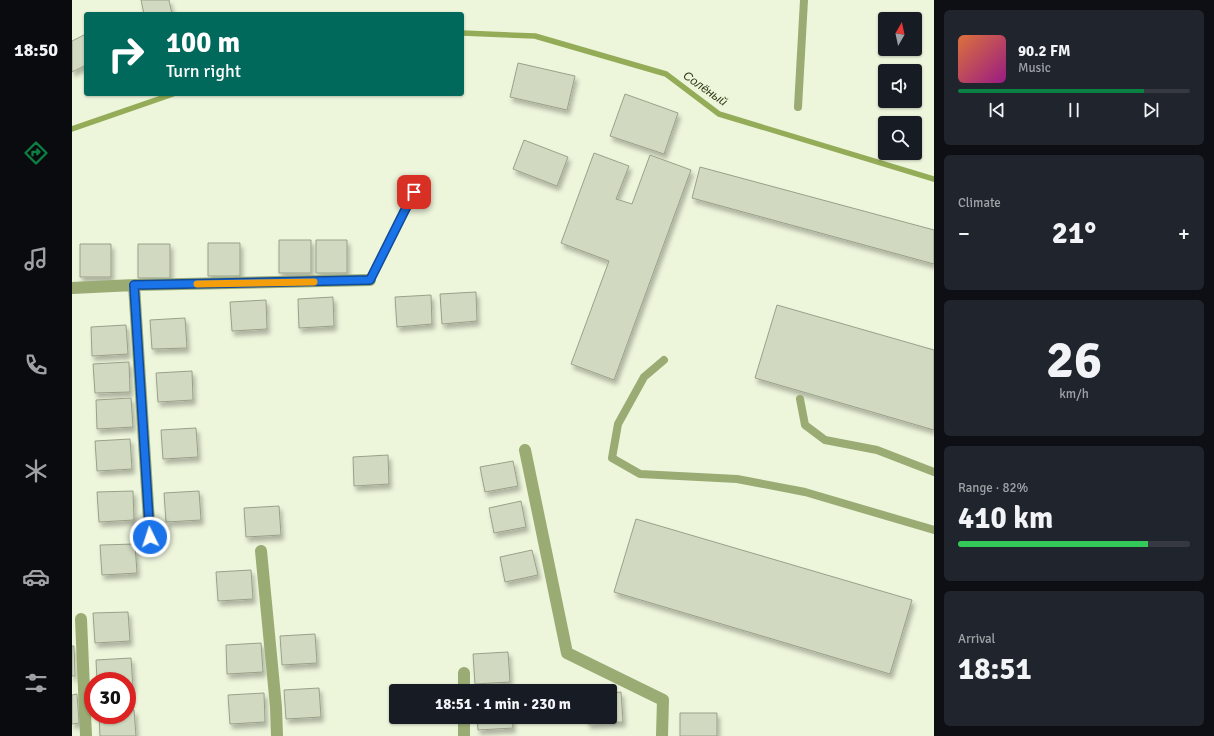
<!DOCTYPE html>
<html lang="en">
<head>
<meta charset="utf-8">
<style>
  :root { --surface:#171b24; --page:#20242c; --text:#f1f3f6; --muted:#9ea1a6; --line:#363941; --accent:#0b8043 }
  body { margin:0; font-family:Signika,sans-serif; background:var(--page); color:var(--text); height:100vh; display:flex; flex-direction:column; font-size:15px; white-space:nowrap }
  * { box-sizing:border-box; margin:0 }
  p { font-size:13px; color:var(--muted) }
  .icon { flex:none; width:22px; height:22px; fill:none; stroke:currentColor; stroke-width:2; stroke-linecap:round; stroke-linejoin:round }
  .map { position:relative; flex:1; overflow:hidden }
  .drawer { display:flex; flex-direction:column; gap:10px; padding:10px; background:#0d0f14; width:280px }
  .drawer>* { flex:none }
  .hud { position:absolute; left:12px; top:12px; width:380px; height:84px; border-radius:4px; box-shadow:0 1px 3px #0004; background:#00695c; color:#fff; overflow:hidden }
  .needle { width:26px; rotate:9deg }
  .fabs { position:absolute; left:806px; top:12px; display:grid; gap:8px }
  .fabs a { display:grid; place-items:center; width:44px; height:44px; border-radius:4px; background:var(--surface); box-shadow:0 1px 3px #0004; font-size:20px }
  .speed { position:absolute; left:12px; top:672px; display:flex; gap:8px; font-size:20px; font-weight:700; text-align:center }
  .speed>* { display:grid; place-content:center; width:52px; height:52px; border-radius:50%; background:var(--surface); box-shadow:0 1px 3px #0004; line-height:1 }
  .speed .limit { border:6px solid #d22; background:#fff; color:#111 }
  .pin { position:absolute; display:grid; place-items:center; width:34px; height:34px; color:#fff; margin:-17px; border-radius:8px; box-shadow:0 2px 6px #0006 }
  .me { position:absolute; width:44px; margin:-22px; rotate:356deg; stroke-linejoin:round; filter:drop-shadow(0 0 3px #0008) }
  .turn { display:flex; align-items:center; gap:14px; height:84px; padding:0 16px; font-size:18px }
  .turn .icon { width:52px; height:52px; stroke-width:2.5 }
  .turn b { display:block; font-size:28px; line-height:34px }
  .big { font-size:30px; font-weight:700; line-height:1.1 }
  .drawer .tile { flex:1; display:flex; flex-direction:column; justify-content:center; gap:6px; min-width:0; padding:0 14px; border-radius:6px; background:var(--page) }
  .drawer .dial { align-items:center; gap:0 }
  .dial b { font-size:52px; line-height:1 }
  .song { display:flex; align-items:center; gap:12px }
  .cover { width:48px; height:48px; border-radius:6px; background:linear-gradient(135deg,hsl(20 70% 55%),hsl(310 70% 35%)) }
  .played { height:4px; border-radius:2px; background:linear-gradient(90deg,var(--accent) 80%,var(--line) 80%) }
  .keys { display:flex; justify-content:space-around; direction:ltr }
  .heat { display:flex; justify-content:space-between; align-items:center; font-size:22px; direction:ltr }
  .charge { height:6px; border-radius:3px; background:linear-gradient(90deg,#34c759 82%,var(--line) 0) }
  .trip { position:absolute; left:317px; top:684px; width:228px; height:40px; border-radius:4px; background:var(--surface); box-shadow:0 1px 3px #0004; font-weight:700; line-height:40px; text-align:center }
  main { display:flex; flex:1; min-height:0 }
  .tab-bar { display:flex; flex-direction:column; width:72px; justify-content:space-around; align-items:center; background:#090b0e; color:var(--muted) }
  .tab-bar .icon { width:28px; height:28px }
  .tab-bar .selected { color:var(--accent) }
  .tab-bar b { font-size:18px; color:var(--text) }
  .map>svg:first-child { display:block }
</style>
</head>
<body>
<main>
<nav class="tab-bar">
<b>18:50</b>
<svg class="icon selected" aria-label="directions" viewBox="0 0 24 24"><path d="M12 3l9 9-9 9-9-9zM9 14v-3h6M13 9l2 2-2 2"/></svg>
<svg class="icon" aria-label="music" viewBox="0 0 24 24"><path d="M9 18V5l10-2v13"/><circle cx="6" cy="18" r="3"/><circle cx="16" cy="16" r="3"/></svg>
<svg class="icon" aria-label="phone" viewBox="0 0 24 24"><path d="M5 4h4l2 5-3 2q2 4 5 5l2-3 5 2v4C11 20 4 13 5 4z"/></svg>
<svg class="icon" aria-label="climate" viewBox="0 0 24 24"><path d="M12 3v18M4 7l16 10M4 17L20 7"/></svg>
<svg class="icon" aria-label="car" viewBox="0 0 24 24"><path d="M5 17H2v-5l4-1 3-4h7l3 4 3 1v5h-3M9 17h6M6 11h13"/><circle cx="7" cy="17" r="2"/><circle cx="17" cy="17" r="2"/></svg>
<svg class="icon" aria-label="filters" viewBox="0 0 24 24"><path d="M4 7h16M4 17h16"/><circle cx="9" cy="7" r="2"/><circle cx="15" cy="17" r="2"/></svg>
</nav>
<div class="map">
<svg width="862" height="736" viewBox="0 0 862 736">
  <defs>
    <filter id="shadow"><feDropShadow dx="2.5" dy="4.5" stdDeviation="2" flood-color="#0004"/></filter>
  </defs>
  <rect width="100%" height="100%" fill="#edf5db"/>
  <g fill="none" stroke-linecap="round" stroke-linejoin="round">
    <!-- stream -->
    <path stroke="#94ac58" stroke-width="5.5" d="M390,33L463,36L594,74L647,114L862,179
      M0,129L101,94"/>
  </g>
  <!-- building -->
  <path fill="#d1dac1" stroke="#99a189" filter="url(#shadow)" d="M69,0H97L100,14H72Z
    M14,34V65L0,72V41Z
    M446,63L503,76L495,110L438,97Z
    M553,94L606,113L592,154L538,136Z
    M452,140L496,157L485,186L441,169Z
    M522,153L557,166L544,199L560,204L578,155L619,170L542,380L499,364L537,261L489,243Z
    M628,167L862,230V264L620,198Z
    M207,240H239V273H207Z
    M244,240H275V273H244Z
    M136,243H168V276H136Z
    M8,244H39V277H8Z
    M66,244H98V278H66Z
    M404,292L405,321L370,324L368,294Z
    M359,295L360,324L325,327L323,297Z
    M261,297L262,326L227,328L226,299Z
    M194,300L195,329L160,331L158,302Z
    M705,305L862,350V430L683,378Z
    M113,318L115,348L80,349L78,320Z
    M54,325L56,354L20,356L19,327Z
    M57,362L58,392L23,393L21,364Z
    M120,371L121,400L86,402L84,373Z
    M59,398L61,427L25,429L24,400Z
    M124,428L126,457L91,459L89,430Z
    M58,439L60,469L25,471L23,441Z
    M316,455L317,484L282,486L281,457Z
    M441,461L446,486L413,492L408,467Z
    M61,491L62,520L27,522L25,492Z
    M127,491L129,520L94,522L92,493Z
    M449,501L454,527L422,533L417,508Z
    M207,506L209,535L174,537L172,508Z
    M564,519L840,600L818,674L542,592Z
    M63,544L65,573L30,575L28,545Z
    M460,550L466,575L433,582L428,557Z
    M179,570L181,599L146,601L144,572Z
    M56,612L58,641L23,643L21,613Z
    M243,634L245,663L210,665L208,636Z
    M189,643L191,672L155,674L154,645Z
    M0,646H2L3,676H0Z
    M436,652L438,682L403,684L401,654Z
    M59,658L61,688H55V681H25L24,660Z
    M335,686H370V691H335Z
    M247,688L249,717L214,719L212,690Z
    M549,692L551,722L516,724L515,717H538V693Z
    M192,693L193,722L158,724L156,695Z
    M5,694L7,723L0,724V695Z
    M62,710L64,736H28L27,715H55V711Z
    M608,713H645V736H608Z
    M405,717H440L441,728L406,730Z"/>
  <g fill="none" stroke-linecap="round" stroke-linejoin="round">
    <!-- lane -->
    <path stroke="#9aab74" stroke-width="8" d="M726,107L732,0
      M298,280L342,192
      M592,360L572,377L546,424L540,458L568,474L665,479L733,492L862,530
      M728,399L733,425L753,440L805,450L862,472"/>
    <!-- street -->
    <path stroke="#9aab74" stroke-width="12" d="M62,285L78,537
      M0,288L62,285L298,280
      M453,450L495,653L591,700L590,736
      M189,551L204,707L205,736
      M9,619L14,736
      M392,691V673
      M392,736V717"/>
  </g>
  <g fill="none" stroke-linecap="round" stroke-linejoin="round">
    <defs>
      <path id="route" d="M78,537L62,285L298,280L342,192"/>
    </defs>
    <!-- route casing -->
    <use href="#route" stroke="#114b97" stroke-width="10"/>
    <!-- route -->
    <use href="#route" stroke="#1a73e8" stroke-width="7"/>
    <!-- slow -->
    <path stroke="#f59e0b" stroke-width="7" d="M125,284L242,282"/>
  </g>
  <g text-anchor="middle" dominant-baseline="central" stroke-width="4" stroke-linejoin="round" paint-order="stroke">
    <!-- water labels -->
    <g font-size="12" font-style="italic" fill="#2e3714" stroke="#edf5db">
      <text transform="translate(633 89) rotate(35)">Солёный</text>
    </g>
  </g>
</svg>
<div class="fabs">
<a><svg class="needle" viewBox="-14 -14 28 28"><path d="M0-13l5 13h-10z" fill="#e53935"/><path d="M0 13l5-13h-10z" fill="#9ea1a6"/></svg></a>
<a><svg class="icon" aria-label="sound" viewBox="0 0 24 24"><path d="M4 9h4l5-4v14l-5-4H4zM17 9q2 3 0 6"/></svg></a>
<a><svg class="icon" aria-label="search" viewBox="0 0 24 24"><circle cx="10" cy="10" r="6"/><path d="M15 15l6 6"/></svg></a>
</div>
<div class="speed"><div class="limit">30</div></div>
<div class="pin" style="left:342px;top:192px;background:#d93025"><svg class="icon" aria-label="arrive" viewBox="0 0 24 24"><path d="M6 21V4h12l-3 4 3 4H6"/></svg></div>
<svg class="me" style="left:78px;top:537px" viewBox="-20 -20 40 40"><circle r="17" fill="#1a73e8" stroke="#fff" stroke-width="3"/><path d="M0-11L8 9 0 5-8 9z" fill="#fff"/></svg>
<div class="trip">18:51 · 1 min · 230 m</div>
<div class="hud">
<div class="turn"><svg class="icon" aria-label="right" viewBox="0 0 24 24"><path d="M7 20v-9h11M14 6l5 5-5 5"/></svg><div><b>100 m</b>Turn right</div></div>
</div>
</div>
<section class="drawer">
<div class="tile">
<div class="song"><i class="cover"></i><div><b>90.2 FM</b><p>Music</p></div></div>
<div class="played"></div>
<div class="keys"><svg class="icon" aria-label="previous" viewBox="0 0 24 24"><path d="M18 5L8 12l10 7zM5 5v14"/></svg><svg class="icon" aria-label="pause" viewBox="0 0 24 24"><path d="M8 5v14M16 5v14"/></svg><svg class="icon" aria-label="next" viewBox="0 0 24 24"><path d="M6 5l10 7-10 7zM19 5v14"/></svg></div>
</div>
<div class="tile"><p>Climate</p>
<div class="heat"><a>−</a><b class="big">21°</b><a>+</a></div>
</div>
<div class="tile dial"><b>26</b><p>km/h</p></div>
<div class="tile"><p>Range · 82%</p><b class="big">410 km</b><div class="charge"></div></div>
<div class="tile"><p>Arrival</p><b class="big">18:51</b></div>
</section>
</main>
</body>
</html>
